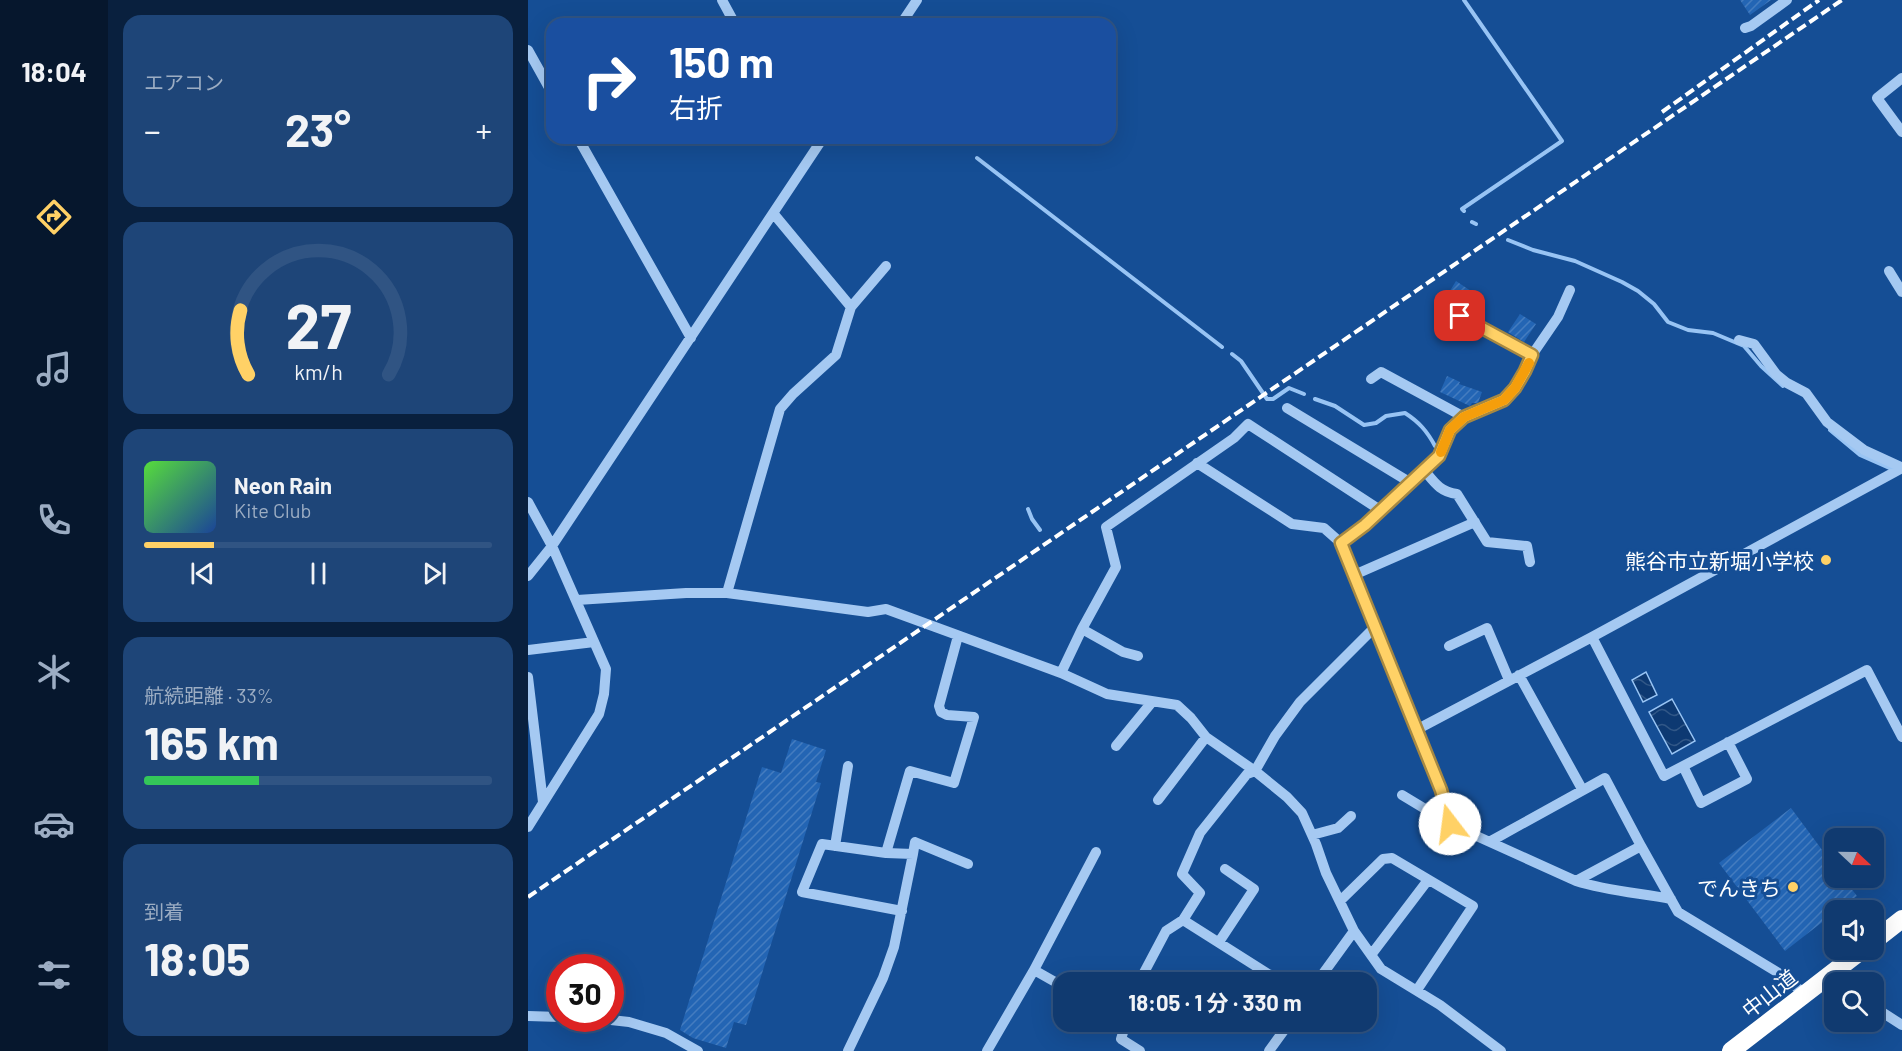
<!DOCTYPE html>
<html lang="ja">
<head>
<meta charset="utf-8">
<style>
  :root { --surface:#103a70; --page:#1e4578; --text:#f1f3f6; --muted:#9cadc3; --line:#305483; --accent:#ffd166 }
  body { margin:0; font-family:Barlow,"Noto Sans JP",sans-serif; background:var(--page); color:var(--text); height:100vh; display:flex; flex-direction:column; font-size:22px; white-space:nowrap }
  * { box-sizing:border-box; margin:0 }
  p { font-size:20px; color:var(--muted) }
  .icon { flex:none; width:33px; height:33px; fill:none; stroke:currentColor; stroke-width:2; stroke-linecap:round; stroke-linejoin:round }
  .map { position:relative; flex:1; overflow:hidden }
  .sheet { display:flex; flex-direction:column; gap:15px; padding:15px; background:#09203e; width:420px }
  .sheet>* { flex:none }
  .top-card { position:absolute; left:18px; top:18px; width:570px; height:126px; border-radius:18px; box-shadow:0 6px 24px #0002,0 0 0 2px var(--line); background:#1a4fa0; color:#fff; overflow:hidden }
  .needle { width:39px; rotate:112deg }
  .fabs { position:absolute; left:1296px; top:828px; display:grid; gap:12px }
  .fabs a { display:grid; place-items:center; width:60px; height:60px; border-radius:12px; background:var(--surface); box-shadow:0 6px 24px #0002,0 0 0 2px var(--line); font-size:30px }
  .speed { position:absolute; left:18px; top:954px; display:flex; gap:12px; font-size:30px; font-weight:700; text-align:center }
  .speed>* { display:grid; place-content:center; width:78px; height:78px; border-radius:50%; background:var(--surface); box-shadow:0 6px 24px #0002,0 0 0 2px var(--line); line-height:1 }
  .speed .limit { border:9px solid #d22; background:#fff; color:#111 }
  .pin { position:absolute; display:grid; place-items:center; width:51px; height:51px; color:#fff; margin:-26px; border-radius:12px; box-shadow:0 3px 9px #0006 }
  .me { position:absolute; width:66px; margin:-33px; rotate:345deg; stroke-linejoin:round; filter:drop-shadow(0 0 4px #0008) }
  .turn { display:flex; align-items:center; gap:21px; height:126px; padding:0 24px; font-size:27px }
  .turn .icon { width:78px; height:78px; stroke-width:2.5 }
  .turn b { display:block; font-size:42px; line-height:51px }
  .big { font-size:45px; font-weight:700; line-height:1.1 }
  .sheet .card { flex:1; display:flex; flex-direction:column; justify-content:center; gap:9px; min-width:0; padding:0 21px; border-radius:18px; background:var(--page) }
  .sheet .dial { align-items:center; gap:0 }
  .dial svg { height:156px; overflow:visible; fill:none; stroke:var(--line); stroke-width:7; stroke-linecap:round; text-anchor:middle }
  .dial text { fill:var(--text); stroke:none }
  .song { display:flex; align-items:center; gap:18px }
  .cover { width:72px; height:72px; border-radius:9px; background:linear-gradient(135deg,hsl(110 70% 55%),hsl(220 70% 35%)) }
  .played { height:6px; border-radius:3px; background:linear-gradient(90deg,var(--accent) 20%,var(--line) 20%) }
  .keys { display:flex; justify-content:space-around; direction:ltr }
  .heat { display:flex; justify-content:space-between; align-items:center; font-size:33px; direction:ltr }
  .charge { height:9px; border-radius:4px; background:linear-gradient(90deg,#34c759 33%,var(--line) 0) }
  .trip { position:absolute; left:525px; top:972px; width:324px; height:60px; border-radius:18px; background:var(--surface); box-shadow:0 6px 24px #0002,0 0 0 2px var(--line); font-weight:700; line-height:60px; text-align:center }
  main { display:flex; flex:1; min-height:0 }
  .menu { display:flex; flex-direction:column; width:108px; justify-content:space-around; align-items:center; background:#06172d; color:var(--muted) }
  .menu .icon { width:42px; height:42px }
  .menu .current { color:var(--accent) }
  .menu b { font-size:27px; color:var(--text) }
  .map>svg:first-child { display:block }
</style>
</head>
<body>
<main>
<nav class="menu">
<b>18:04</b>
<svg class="icon current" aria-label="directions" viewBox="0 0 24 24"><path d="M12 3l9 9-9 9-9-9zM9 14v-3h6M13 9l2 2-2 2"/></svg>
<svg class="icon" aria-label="music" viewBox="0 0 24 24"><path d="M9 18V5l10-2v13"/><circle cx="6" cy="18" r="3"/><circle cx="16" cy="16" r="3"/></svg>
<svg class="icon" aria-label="phone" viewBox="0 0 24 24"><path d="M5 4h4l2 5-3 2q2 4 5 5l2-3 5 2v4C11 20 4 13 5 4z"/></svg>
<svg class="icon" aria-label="climate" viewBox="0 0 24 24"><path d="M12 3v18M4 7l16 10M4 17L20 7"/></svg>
<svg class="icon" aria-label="car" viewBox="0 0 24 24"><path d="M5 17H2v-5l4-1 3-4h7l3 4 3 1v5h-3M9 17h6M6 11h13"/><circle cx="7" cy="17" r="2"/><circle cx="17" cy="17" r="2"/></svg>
<svg class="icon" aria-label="filters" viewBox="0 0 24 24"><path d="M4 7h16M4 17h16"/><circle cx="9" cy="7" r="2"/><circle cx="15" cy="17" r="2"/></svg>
</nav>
<section class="sheet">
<div class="card"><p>エアコン</p>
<div class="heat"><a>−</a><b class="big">23°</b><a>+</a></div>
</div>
<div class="card dial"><svg viewBox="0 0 100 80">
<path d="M14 69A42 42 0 1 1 86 69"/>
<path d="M14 69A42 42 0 0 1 10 36" stroke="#ffd166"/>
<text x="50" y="56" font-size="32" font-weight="700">27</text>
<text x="50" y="72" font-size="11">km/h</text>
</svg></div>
<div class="card">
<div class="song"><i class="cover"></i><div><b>Neon Rain</b><p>Kite Club</p></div></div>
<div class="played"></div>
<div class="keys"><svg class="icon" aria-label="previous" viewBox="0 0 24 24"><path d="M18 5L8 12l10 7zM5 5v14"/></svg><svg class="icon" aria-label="pause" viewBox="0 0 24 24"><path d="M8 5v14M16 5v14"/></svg><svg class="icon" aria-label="next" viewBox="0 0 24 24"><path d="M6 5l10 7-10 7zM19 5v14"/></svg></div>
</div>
<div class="card"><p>航続距離 · 33%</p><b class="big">165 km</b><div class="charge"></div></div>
<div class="card"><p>到着</p><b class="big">18:05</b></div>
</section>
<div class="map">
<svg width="1374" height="1051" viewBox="0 0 1374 1051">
  <defs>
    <pattern id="water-waves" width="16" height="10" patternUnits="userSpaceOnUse" patternTransform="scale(1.5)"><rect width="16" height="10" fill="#0d3972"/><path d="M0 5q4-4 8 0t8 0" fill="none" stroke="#315787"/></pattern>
    <pattern id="building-hatch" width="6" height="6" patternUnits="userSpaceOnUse" patternTransform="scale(1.5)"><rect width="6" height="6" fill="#2365b4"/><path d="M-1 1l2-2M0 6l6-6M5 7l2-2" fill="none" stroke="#447cbf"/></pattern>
  </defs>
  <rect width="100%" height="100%" fill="#154e95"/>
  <!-- water -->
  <path fill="url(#water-waves)" stroke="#98c4f4" stroke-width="1.5" d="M1118,672L1129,695L1115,702L1104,680Z
    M1144,699L1167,741L1144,754L1121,712Z"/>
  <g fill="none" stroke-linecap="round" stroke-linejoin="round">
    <!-- stream -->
    <path stroke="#98c4f4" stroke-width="4" d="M936,0L1034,141L934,209L936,211
      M449,158L694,347
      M944,222L948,224
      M980,240L1005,250L1047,261L1094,282L1110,291L1126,304L1140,322L1160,330L1185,333L1216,346L1233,366L1255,386
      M704,354L713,361L739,399H745L761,388L776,394
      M787,399L807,406L836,425L848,423L858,416L877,413C891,422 899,431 907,446
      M1302,430L1332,455L1366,470
      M500,509L504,519L512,530"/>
  </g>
  <!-- building -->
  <path fill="url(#building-hatch)" d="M1212,0H1243L1222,15Z
    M928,281L943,291L933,308L917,299Z
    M992,314L1008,324L996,342L980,332Z
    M919,376L932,382L931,384L954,392L950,403H944L942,406L912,392Z
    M264,739L298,750L288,782L293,783L218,1025L206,1022L198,1048L165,1038L152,1030L234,767L253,773Z
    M1263,808L1306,866V878H1315L1329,896L1310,910H1306V913L1257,951L1191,863Z"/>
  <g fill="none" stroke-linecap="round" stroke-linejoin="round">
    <!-- minor -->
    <path stroke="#a5c9f2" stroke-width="10" d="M194,0L207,24
      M373,24L389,0
      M1217,28L1223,26L1259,0
      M0,50L24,93
      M1374,78L1349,98L1374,132
      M50,138L163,338
      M245,213L323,307
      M1361,271L1374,292
      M932,316L1004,355
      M1211,340L1226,344L1248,374L1259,383L1278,393L1299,422L1336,450L1373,467
      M843,379L853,372L936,417
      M759,408L883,483
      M669,463L764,524L796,528L813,543L913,790L922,824L1048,881C1079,891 1112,893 1143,899
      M896,470C906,482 912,492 929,494L959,542L999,546L1002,562
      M0,502L24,546L78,669L76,694L71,714L0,827
      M813,543L837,525L911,456L922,430L936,417L976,400L987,388L997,371L1004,355L1030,317L1042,290
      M826,575L947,522
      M0,576L24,546L295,138
      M199,593L252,409L265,394L308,355L323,307L358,266
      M49,600L158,593H199L340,612L358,609L533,673L579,694L649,705L663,718L678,737L727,771L759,797L774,813L788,844L798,873L826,931L853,969L912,1005L973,1051
      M554,629L595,652L610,656
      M1064,637L1136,776L1339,670L1374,737
      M921,646L959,628L981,680
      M0,650L66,642
      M533,673L554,629L588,567L578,527L706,438L720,424L852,510
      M991,675L1054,789
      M0,677L15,802
      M888,730L1064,637L1374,468
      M588,746L624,702
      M1155,766L1173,803L1219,779L1200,742
      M874,795L922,824
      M630,800L678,737
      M784,835L810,828L823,816
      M963,841L1077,778L1113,846
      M307,846L320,766
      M358,853L294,844L274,892L374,911
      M385,854L387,842L440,864
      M1048,881L1113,846L1150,912L1249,972L1277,994
      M812,901L855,859L864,858L945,906L889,990
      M655,920L753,982
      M691,942L726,889L697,869
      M843,955L900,880
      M506,970L536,987
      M611,982L638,931L655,920L672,893L654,874L672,833L719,774L727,771L747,736L772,702L847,627
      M789,982L826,931
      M1346,1007L1374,1025
      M0,1016L32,1017
      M65,1018L101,1022L138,1033L170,1051
      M595,1022L598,1023L593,1039L612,1051
      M320,1051L355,978L366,947L385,854L358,853L382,771L426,783L446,717L419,715L413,712L411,706L430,636
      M459,1051L506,970L568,852
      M741,1051L762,1022"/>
    <!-- highway -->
    <path stroke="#fff" stroke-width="18" d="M1346,941L1374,919
      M1203,1051L1334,950"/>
    <!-- rail -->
    <path stroke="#fff" stroke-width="4" stroke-dasharray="10 4.5" stroke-linecap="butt" d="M1134,112L1291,0
      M0,897L1314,0"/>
  </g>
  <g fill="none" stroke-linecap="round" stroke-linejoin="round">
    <defs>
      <path id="route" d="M922,824L913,790L813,543L837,525L911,456L922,430L936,417L976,400L987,388L997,371L1004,355L932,316"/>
    </defs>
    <!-- route casing -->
    <use href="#route" stroke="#a68842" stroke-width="15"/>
    <!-- route -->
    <use href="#route" stroke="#ffd166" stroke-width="10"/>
    <!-- slow -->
    <path stroke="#f59e0b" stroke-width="10" d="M913,452L922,430L936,417L976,400L987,388L1001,363"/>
  </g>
  <!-- markers -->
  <g fill="#ffd166" stroke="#154e95" stroke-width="2">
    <circle cx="1298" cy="560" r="6"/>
    <circle cx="1265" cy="887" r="6"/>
  </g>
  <g text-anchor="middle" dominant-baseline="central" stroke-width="6" stroke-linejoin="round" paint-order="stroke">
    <!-- poi labels -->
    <g font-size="21" fill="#fff" stroke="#154e95" text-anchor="end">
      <text x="1286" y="560">熊谷市立新堀小学校</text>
      <text x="1253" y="887">でんきち</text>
    </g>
    <!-- street labels -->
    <g font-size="21" fill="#fff" stroke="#154e95">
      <text transform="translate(1241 993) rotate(-38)">中山道</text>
    </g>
  </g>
</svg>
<div class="fabs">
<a><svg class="needle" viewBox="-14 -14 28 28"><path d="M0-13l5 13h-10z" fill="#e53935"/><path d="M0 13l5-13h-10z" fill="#9cadc3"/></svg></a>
<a><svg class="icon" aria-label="sound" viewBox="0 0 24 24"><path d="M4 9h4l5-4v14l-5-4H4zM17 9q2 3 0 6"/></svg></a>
<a><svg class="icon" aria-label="search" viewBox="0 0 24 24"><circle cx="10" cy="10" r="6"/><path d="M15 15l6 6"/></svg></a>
</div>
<div class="speed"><div class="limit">30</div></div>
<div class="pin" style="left:932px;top:316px;background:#d93025"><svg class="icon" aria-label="arrive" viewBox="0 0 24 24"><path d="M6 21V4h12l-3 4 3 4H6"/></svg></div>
<svg class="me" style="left:922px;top:824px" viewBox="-20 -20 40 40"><circle r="19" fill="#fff"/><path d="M0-13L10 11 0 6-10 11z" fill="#ffd166"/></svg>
<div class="trip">18:05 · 1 分 · 330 m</div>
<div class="top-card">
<div class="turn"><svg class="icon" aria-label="right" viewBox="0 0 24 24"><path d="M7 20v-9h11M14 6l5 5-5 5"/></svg><div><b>150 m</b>右折</div></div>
</div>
</div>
</main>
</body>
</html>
